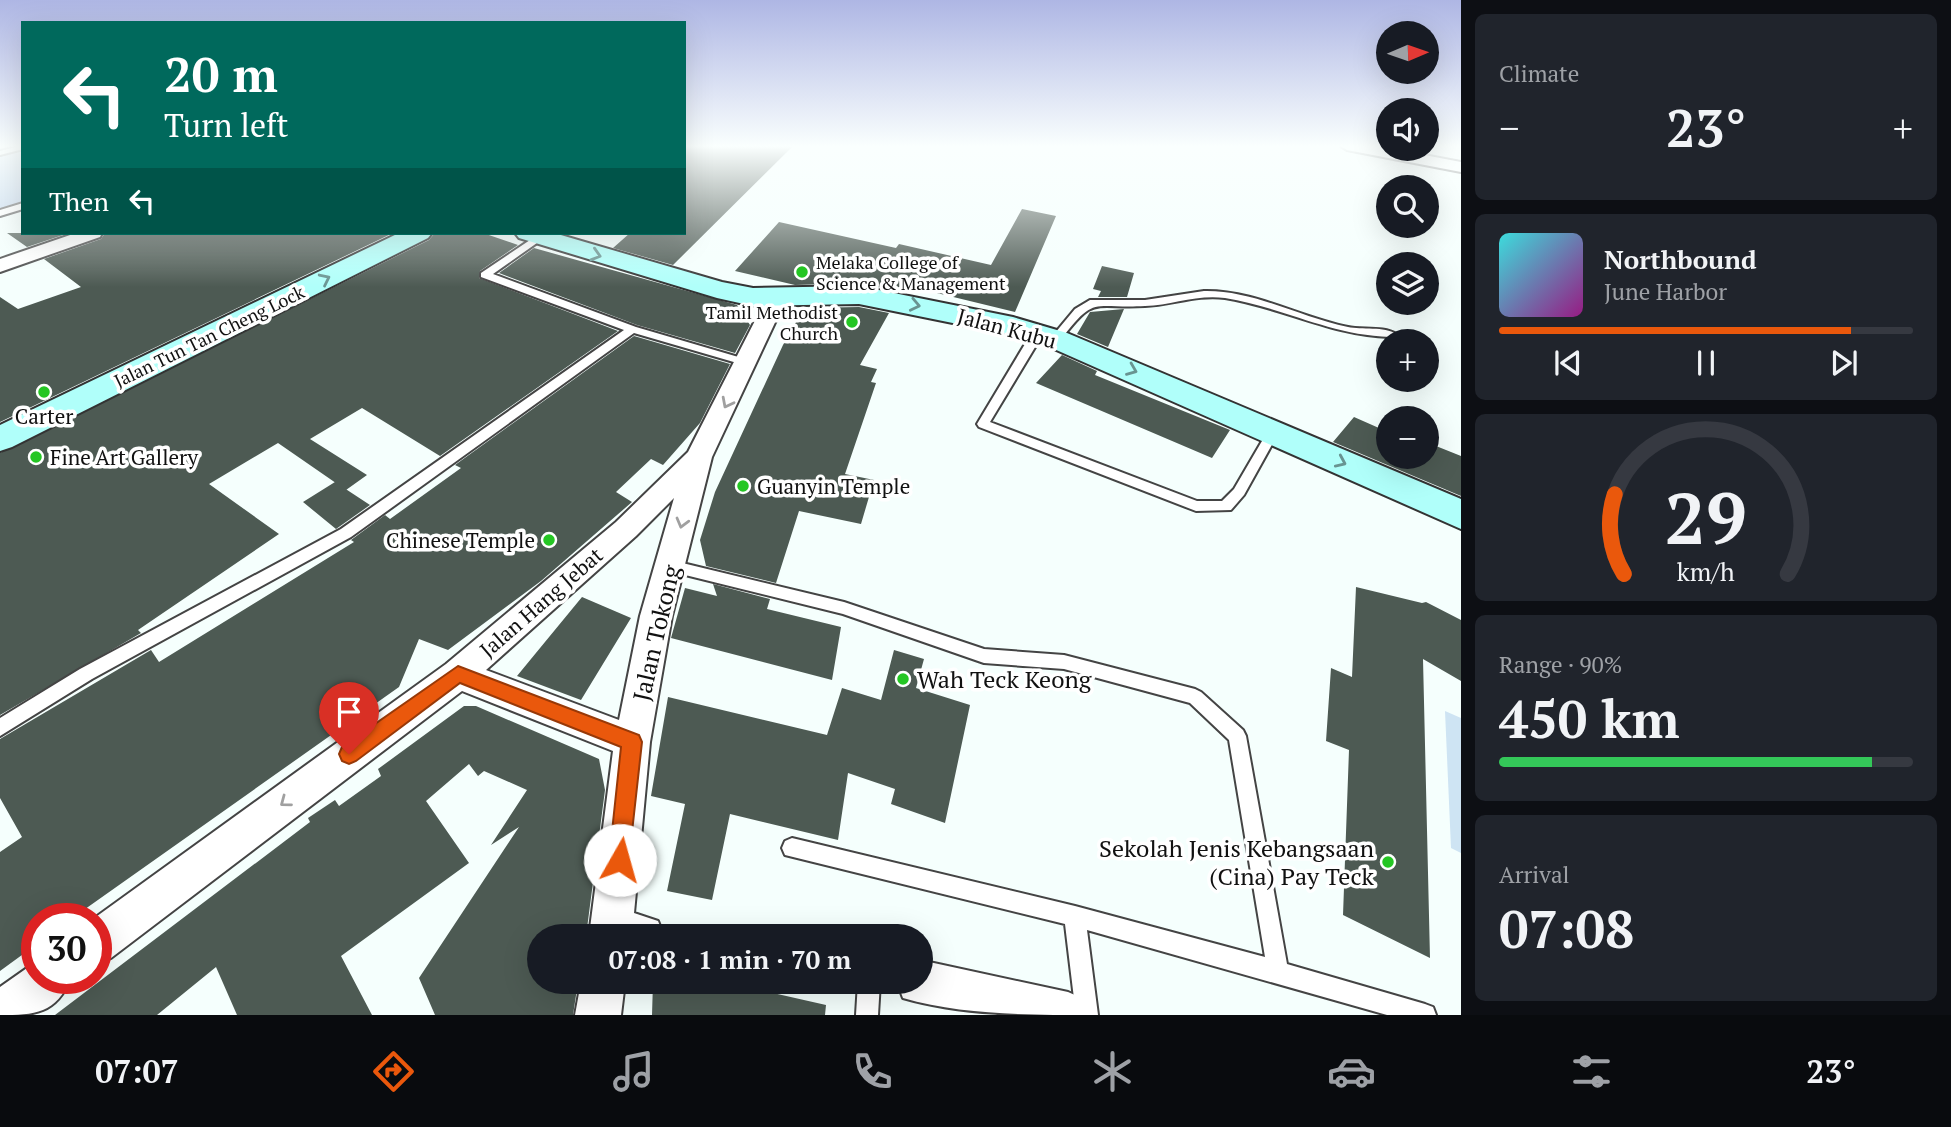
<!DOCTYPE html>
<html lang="en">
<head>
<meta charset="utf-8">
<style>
  :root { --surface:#171b24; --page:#20242c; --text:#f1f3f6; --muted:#9ea1a6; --line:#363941; --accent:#ea580c }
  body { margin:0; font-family:"PT Serif",serif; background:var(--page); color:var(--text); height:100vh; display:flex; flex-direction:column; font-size:26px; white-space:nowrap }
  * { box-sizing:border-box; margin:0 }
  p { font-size:23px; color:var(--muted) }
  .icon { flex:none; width:38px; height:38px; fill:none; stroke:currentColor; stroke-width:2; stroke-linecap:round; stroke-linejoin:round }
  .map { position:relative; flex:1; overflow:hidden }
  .details { display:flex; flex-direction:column; gap:14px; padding:14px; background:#0d0f14; width:490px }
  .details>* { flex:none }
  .top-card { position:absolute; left:21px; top:21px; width:665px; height:214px; border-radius:0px; box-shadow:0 7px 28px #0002; background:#00695c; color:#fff; overflow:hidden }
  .needle { width:46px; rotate:88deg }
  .fabs { position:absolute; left:1376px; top:21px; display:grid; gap:14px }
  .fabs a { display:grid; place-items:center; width:63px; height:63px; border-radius:50%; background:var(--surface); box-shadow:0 7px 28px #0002; font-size:35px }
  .speed { position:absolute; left:21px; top:903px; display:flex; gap:14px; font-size:35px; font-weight:700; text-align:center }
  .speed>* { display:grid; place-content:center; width:91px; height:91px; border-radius:50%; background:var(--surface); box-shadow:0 7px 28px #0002; line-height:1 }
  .speed .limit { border:10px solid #d22; background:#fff; color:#111 }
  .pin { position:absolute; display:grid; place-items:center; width:60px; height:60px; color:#fff; margin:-72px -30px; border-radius:50% 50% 50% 0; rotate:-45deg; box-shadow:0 0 7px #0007 }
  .pin .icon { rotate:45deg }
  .me { position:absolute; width:77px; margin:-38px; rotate:7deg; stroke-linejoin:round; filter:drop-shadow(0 0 5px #0008) }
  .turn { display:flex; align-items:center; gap:24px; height:147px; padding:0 28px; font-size:32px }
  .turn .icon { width:91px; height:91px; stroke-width:2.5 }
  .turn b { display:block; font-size:49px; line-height:60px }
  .then { display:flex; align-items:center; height:66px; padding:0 28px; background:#0003; gap:14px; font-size:26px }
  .big { font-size:52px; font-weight:600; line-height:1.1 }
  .details .card { flex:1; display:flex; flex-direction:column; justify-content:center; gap:10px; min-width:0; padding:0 24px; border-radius:10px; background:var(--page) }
  .details .dial { align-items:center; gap:0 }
  .dial svg { height:182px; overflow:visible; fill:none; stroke:var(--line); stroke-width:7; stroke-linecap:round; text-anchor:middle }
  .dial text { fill:var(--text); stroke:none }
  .song { display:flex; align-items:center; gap:21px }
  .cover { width:84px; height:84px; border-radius:10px; background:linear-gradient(135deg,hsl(180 70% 55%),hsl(310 70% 35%)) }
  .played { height:7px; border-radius:4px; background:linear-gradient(90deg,var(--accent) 85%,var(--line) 85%) }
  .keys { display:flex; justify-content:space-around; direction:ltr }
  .heat { display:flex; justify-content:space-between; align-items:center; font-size:38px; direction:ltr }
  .charge { height:10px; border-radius:5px; background:linear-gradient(90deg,#34c759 90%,var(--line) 0) }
  .trip { position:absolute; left:527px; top:924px; width:406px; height:70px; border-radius:35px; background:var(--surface); box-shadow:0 7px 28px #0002; font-weight:600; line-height:70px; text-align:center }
  .tab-bar { display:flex; height:112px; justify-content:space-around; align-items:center; background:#090b0e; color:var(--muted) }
  .tab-bar .icon { width:49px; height:49px }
  .tab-bar .on { color:var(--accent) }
  .tab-bar b { font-size:32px; color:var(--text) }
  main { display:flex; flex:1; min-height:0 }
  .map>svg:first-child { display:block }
</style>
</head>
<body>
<main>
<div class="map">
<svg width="1461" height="1015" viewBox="0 0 1461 1015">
  <rect width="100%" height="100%" fill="#f5fffd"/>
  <!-- green -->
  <path fill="#bcd3ec" d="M23,149V204L0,211V155Z"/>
  <!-- pitch -->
  <path fill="#cee4f3" d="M1445,711L1461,718V853L1451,848Z"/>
  <!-- building -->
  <path fill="#4d5a53" d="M684,145H794L673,265L613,248L630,233H684Z
    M1022,209L1056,216L1015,312L904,285L901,292L859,283L795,285L735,271L779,222L896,248L899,244L991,265Z
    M7,233H69L27,247Z
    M105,233H393L0,422V297L18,309L81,287L44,259L101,239Z
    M435,233H483L518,245L480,271L479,278L618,331L440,456L362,408L310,439L367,475L346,490L278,443L209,484L279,534L138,630L141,633L0,715V453L429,240Z
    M534,248L737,305L750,325L735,353L637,325L499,273Z
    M1102,266L1134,273L1127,297H1098L1101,291L1093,289Z
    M859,307L889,313L860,365L877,369L871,382L876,383L845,474L874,480L861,524L799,511L776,583L706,566L700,540L715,492L783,345L804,308Z
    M1124,309L1108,347L1077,334L1090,312Z
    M634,336L730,364L700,423L663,465L651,459L616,492L632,502L541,581L448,650L419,639L399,687L71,919H37V944L0,971V852L22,837L0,798V739L151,650L159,662L354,542L351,540L385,515L390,519L461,468L455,465Z
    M1062,355L1097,371L1095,375L1230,430L1212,458L1036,383Z
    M1354,417L1388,432V457H1426V442L1461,456V496L1333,442Z
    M335,482L370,505L336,529L303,502Z
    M713,584L770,599L767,609L841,627L832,680L671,638L685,588L717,596Z
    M1356,587L1422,603L1426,602L1461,620V681L1423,659L1430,958L1343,915L1349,750L1326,741L1331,668L1352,677Z
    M582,597L631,618L581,700L517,676Z
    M894,650L924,659L916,688L970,705L945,823L891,804L895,789L848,773L838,840L730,814L712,900L667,891L685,804L651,796L668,697L827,735L842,688L881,700Z
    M464,706H476L599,759L605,790L586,936H539V982H578L573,1015H435L419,978L519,827L491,845L527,790L484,771L478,776L469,764L426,801L469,863L341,956L372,1015H237L216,967L157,1015H55L310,822L308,818L335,800L339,806L381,776L378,769Z
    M653,982H724L826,1005L825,1015H652Z"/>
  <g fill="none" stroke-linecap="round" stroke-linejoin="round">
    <defs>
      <path id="lane" d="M23,145V149L0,155V151Z
        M23,203V209L0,216V210Z
        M536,236L544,238L493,274L636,327L752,361L754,363L752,365H744L634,333L351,537L92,679L0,736V718L80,669L341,529L624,330L481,277V273Z
        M1204,291C1254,290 1299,317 1348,327C1361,330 1385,326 1396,334L1390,337C1329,335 1282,307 1225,298C1198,294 1172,305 1145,306C1092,309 1095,294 1060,341H1052L1050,339L1075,309L1090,300H1145Z
        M1037,331L1043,334L990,422L1197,501H1222L1234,489L1269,429H1277L1279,432L1244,495L1231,510L1196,511L979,427L977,424L1031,334Z
        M670,560L844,602L984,649L1064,655L1195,689L1201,692L1243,730L1246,736L1287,964L1425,1004L1433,1007L1436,1015H1387L1087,930L1098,1015H1076L1065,924L785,855L782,848L785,841L792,838L1075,906L1265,957L1229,740L1190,703L1064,669L984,663L843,614L665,570L663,566L665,562Z
        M858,982H880L878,1015H856Z"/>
      <path id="street" d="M1339,145H1372L1461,162V172L1347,150Z
        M76,233H102L100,237L0,272V259Z
        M777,291L787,297L712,457L672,616L650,742L634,913L658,921L664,936H589L613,751L462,691L111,958L96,964V919H93L446,664L616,522L688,452L767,297ZM674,498L640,616L619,720L486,670L636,536Z
        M920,960L1068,992L1084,999L1091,1015C1028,1015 962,1015 903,998L897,982H920Z
        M37,961V978H71C56,1014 35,1015 0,1015V987Z
        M581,982H625L621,1015H575Z"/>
      <path id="secondary" d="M399,233H432L428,238L12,447L0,451V425Z
        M515,233H554L722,282L753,288L859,286L1013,317L1067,333L1461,499V529L1045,345L1007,334L859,304L753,306L717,298L519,238Z"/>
    </defs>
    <!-- lane casing -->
    <use href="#lane" stroke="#444" stroke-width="4"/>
    <!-- street casing -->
    <use href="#street" stroke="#444" stroke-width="4"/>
    <!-- secondary casing -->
    <use href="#secondary" stroke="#333" stroke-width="4"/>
    <!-- lane -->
    <use href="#lane" fill="#fff" fill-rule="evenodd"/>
    <!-- street -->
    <use href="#street" fill="#fff" fill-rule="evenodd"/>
    <!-- secondary -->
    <use href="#secondary" fill="#b0fffa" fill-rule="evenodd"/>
  </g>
  <!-- one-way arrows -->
  <defs><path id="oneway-chevron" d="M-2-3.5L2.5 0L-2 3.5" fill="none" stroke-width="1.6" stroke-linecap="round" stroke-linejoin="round" transform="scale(1.75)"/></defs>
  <g stroke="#689491">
    <use href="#oneway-chevron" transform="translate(596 255) rotate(17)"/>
    <use href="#oneway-chevron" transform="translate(325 279) rotate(-26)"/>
    <use href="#oneway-chevron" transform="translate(915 305) rotate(12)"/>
    <use href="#oneway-chevron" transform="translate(1132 370) rotate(22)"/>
    <use href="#oneway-chevron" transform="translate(1341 462) rotate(24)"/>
  </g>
  <g stroke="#a0a0a0">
    <use href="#oneway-chevron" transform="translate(727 403) rotate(117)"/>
    <use href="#oneway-chevron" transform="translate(682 523) rotate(105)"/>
    <use href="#oneway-chevron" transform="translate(285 802) rotate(143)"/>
  </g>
  <!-- sky -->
  <linearGradient id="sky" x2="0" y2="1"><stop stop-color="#aeb6e4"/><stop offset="0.51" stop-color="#fafffe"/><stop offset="1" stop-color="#fafffe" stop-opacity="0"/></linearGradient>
  <rect width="1461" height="287" fill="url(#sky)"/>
  <!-- route -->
  <path fill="#ea580c" stroke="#983908" stroke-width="2" d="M458,666L639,735L642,742L628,868L620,871L612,868L609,860L621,747L460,683L356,761L349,764L342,761L339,754L342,747Z"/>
  <!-- markers -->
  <g fill="#24c623" stroke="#fff" stroke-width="2.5">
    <circle cx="802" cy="272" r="7"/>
    <circle cx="852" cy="322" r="7"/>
    <circle cx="44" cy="392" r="7"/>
    <circle cx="36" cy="457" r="7"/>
    <circle cx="743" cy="486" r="7"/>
    <circle cx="549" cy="540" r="7"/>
    <circle cx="903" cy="679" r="7"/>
    <circle cx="1388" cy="862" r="7"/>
  </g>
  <g text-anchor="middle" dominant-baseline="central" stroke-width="7" stroke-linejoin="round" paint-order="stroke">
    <!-- far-poi labels -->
    <g font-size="18" fill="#111" stroke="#fff" text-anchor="start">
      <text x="816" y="262">Melaka College of<tspan x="816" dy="21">Science &amp; Management</tspan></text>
      <text x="838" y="312" text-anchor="end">Tamil Methodist<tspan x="838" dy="21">Church</tspan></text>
    </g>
    <!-- far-street labels -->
    <g font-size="18" fill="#111" stroke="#fff">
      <text transform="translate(209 336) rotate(-26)">Jalan Tun Tan Cheng Lock</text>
    </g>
    <!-- street labels -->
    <g font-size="21" fill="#111" stroke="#fff">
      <text transform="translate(1007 328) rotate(15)">Jalan Kubu</text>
      <text transform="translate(541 602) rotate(-41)">Jalan Hang Jebat</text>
    </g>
    <!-- poi labels -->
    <g font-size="21" fill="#111" stroke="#fff" text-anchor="start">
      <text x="44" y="416" text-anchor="middle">Carter</text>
      <text x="50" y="457">Fine Art Gallery</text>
      <text x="757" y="486">Guanyin Temple</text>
      <text x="535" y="540" text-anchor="end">Chinese Temple</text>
    </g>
    <!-- near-street labels -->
    <g font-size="24" fill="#111" stroke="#fff">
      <text transform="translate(656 633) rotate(-77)">Jalan Tokong</text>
    </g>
    <!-- near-poi labels -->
    <g font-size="24" fill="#111" stroke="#fff" text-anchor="start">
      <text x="917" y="679">Wah Teck Keong</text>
      <text x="1374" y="848" text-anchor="end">Sekolah Jenis Kebangsaan<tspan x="1374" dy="28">(Cina) Pay Teck</tspan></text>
    </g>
  </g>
</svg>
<div class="fabs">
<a><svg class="needle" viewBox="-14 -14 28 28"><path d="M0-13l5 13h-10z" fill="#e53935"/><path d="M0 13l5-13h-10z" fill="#9ea1a6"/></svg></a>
<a><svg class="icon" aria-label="sound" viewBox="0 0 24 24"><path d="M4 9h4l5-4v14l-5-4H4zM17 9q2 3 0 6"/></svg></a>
<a><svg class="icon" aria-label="search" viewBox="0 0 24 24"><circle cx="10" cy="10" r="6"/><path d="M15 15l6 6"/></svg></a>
<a><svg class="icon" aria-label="layers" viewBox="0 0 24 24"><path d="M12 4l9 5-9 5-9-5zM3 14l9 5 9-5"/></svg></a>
<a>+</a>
<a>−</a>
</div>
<div class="speed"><div class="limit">30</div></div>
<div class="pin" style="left:349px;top:754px;background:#d93025"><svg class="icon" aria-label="arrive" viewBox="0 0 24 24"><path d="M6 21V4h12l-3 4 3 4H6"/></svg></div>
<svg class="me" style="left:620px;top:860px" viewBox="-20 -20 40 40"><circle r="19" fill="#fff"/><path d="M0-13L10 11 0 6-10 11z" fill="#ea580c"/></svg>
<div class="trip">07:08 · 1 min · 70 m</div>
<div class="top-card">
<div class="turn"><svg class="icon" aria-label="left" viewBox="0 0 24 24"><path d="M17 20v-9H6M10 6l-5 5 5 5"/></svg><div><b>20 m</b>Turn left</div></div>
<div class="then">Then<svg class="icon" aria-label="left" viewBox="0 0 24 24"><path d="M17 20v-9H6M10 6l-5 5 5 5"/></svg></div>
</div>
</div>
<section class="details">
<div class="card"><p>Climate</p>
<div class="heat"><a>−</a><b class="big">23°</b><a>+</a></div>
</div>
<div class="card">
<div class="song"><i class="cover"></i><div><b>Northbound</b><p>June Harbor</p></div></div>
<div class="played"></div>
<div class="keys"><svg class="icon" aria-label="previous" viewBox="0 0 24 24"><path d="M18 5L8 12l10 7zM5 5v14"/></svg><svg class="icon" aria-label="pause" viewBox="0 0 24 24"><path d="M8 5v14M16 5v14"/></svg><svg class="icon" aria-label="next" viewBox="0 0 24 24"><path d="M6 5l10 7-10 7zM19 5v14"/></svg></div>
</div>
<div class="card dial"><svg viewBox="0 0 100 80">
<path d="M14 69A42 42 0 1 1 86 69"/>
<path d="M14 69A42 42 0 0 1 10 34" stroke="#ea580c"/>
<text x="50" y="56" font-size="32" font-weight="700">29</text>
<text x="50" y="72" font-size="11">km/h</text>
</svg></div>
<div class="card"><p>Range · 90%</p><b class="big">450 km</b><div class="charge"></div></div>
<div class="card"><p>Arrival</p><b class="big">07:08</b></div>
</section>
</main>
<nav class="tab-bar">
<b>07:07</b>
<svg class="icon on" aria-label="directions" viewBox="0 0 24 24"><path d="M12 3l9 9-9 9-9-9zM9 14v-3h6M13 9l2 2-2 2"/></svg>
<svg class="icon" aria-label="music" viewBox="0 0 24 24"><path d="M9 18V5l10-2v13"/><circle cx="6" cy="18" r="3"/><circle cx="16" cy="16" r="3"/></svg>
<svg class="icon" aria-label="phone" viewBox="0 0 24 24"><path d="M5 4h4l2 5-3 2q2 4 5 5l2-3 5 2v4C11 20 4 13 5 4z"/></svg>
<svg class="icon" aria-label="climate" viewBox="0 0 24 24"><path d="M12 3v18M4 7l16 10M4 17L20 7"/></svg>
<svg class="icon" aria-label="car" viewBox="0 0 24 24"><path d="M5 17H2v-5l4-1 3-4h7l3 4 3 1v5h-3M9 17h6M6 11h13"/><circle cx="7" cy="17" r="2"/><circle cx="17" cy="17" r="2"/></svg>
<svg class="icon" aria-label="filters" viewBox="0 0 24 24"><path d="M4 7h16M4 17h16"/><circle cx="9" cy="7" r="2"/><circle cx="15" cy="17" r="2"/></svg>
<b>23°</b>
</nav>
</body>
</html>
